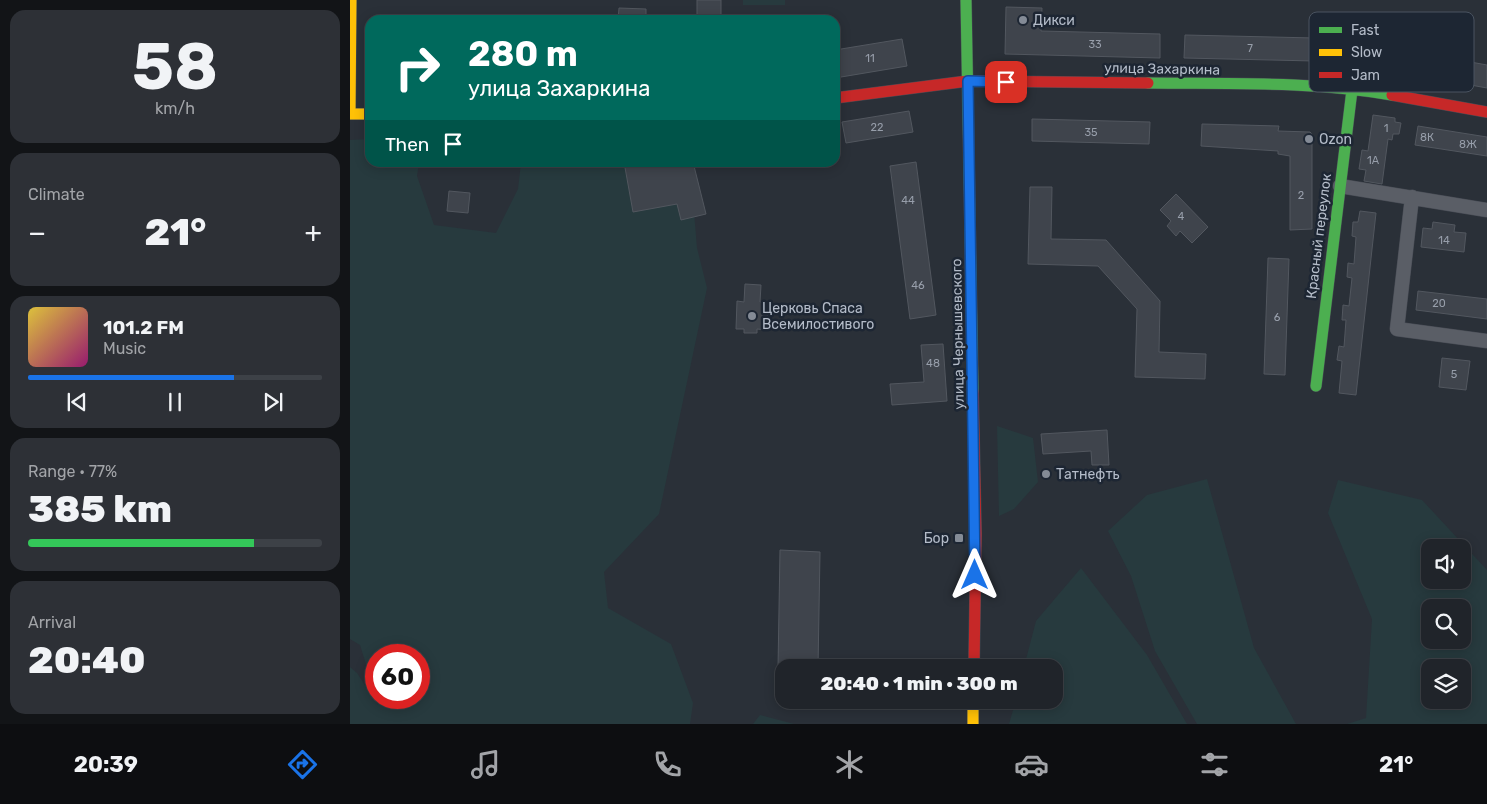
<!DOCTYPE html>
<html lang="en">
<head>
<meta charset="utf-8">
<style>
  :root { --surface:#20242a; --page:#2d3036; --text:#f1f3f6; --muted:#a2a4a8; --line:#3d4147; --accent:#1a73e8 }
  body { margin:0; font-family:Rubik,sans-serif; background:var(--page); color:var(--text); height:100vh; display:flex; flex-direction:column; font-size:19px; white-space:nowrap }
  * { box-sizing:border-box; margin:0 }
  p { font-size:16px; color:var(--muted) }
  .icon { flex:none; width:28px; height:28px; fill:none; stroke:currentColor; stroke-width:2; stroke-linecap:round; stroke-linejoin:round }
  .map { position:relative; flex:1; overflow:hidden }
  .side { display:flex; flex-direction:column; gap:10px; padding:10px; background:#121417; width:350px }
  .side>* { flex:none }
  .hud { position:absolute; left:15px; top:15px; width:475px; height:152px; border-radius:15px; box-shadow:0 2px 12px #0003,0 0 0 1px var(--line); background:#00695c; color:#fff; overflow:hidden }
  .tools { position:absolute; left:1071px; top:539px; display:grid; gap:10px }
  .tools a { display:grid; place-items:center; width:50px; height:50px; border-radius:10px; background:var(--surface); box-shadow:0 2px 12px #0003,0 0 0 1px var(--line); font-size:25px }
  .speed { position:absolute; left:15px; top:644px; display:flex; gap:10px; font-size:25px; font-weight:700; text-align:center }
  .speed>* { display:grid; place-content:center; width:65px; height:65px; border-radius:50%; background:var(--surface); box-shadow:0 2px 12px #0003,0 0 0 1px var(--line); line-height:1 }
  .speed .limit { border:8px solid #d22; background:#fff; color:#111 }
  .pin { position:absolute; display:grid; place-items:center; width:42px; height:42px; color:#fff; margin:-21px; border-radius:10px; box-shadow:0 2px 8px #0006 }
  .me { position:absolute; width:55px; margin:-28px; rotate:0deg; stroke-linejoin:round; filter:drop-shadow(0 0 4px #0008) }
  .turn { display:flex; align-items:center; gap:18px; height:105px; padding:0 20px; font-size:22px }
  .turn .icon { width:65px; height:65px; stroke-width:2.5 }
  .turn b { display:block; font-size:35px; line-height:42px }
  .then { display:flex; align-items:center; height:48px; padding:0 20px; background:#0003; gap:10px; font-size:19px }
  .big { font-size:38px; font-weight:800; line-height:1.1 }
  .side .tile { flex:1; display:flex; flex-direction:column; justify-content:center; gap:8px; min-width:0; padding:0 18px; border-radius:15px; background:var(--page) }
  .side .dial { align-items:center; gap:0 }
  .dial b { font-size:65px; line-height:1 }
  .song { display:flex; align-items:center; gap:15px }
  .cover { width:60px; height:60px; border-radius:8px; background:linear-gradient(135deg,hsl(50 70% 55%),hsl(320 70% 35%)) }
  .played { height:5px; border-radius:2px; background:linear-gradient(90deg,var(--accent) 70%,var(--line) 70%) }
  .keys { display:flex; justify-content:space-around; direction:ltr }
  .heat { display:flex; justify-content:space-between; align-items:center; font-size:28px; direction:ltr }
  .charge { height:8px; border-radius:4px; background:linear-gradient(90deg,#34c759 77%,var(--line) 0) }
  .trip { position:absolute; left:425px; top:659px; width:288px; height:50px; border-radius:15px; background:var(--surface); box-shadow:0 2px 12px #0003,0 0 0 1px var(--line); font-weight:800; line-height:50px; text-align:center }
  .dock { display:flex; height:80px; justify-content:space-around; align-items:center; background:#0d0e11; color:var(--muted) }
  .dock .icon { width:35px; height:35px }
  .dock .active { color:var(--accent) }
  .dock b { font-size:22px; color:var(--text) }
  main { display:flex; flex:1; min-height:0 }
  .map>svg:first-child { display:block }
</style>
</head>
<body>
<main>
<section class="side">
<div class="tile dial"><b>58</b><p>km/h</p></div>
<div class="tile"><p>Climate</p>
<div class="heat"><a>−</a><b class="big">21°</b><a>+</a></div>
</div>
<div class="tile">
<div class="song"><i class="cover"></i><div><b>101.2 FM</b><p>Music</p></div></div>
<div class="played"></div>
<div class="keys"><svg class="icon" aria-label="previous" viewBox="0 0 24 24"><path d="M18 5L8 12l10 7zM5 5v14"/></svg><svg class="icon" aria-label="pause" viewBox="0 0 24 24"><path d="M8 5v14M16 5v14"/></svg><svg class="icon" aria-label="next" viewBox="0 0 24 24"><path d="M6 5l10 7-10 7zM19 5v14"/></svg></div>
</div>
<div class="tile"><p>Range · 77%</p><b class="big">385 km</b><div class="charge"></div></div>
<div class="tile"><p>Arrival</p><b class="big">20:40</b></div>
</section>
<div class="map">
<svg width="1137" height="724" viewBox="0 0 1137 724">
  <rect width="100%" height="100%" fill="#2a3038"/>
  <!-- green -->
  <path fill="#273a3e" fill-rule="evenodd" d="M393,0H435V5H393Z
    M20,139V162L69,163L67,176L84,225L146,233L168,189L171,163H340L347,248L357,288L309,514L254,572L258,608L321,644L343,703L340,724H0V667L7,673L28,705L27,698H69V655H26V696L10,645L0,639V140Z
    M647,426L683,438L688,482L664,509L649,516Z
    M857,479L904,648L946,724H847L805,651L781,576L758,531L797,495Z
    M988,480L1072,500L1137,570V724H997L1016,718L1022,619L978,513ZM1080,548H1112V580H1080ZM1080,608H1112V640H1080ZM1080,668H1112V700H1080Z
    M731,568L797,655L837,724H659L666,700H704V668L674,667L686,621Z
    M410,715L444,724H403Z"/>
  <!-- building -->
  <path fill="#3f444c" stroke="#52575f" d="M347,0H371V20H347Z
    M656,7L692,8L691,31L810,34V58L655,54Z
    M269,8L296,9V20H268Z
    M835,35L965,38L964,61L834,58Z
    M552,39L557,66L485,78V50Z
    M1038,47L1137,65V88L1033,69Z
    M559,111L563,132L496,143L492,122Z
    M1023,115L1045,118V122L1051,123L1049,134H1043L1042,140L1038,139L1032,184L1014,181L1016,170L1009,169L1012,150L1018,151Z
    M682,119L800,122L799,144L682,141Z
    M852,124L929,126L928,131L960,132L962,134V229L940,230V156L928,154V151L851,146Z
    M1068,126L1137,137V156L1065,145Z
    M274,162H343L356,214L331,220L327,204L283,212Z
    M566,162L586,315L560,319L540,166Z
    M680,187H702L701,239L756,240L810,301L809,352L856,354L855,379L785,377L787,309L748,266L678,264Z
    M99,191L120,193L118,213L97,211Z
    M826,194L858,227L842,243L830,231L826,236L817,226L821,221L810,210Z
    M1010,211L1026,213L1006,395L989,393L992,361L987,360L989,346L994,347L996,320H992L993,305L999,306L1002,278L997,277L998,263L1004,264L1006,237L1002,236L1003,222H1008Z
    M1083,222L1105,225L1104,232L1116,233L1114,252L1071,247L1073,228L1082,229Z
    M918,258L939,259L935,375L914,374Z
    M395,284L411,285L410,302L418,303L417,330L407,329V333H394V329H386L387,301L394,302Z
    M1068,291L1137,299V319L1066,310Z
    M593,344L597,401L542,405L540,384L574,382L571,345Z
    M1092,358L1120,361L1116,390L1089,387Z
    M757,430L759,465H742L741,451L693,454L691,434Z
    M430,550L470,552L468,668H428Z"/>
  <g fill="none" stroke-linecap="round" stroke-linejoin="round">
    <defs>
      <path id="street" d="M990,186L1137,210
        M1062,197L1047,329L1137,341"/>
      <path id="fast" d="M616,0L623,391
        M798,83C880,84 962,81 1042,95
        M966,386L1002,90"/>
      <path id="slow" d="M0,114L1,0
        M0,114H20
        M623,700V724"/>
      <path id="jam" d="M1042,95L1137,112
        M485,98L618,81L798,83
        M623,391L626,534L624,668"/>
    </defs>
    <!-- street casing -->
    <use href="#street" stroke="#484c55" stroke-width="15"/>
    <!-- fast casing -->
    <use href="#fast" stroke="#484c55" stroke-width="12"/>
    <!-- slow casing -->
    <use href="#slow" stroke="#484c55" stroke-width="12"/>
    <!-- jam casing -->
    <use href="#jam" stroke="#484c55" stroke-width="12"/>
    <!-- street -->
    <use href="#street" stroke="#5a5e66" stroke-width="14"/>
    <!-- fast -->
    <use href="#fast" stroke="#4caf50" stroke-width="11"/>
    <!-- slow -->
    <use href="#slow" stroke="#ffc107" stroke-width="11"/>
    <!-- jam -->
    <use href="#jam" stroke="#c62828" stroke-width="11"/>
  </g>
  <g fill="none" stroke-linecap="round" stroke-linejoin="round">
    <defs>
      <path id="route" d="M625,575L618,81L656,82"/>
    </defs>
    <!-- route casing -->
    <use href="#route" stroke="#114b97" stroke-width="12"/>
    <!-- route -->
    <use href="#route" stroke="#1a73e8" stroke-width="9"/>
  </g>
  <!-- markers -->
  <g fill="#848b96" stroke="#1d2633" stroke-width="2">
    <circle cx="673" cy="20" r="5"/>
    <circle cx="959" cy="139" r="5"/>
    <circle cx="402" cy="316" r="5"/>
    <circle cx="696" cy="474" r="5"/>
    <rect x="604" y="533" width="10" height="10" rx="2.5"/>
  </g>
  <g text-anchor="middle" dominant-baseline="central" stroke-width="5" stroke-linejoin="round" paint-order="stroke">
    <!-- number labels -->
    <g font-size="11" fill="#979eaa">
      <text x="745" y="44">33</text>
      <text x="900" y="48">7</text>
      <text x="520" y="58">11</text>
      <text x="527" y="127">22</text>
      <text x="1036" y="128">1</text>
      <text x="741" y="132">35</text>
      <text x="1077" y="137">8К</text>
      <text x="1118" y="144">8Ж</text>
      <text x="1023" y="160">1А</text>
      <text x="951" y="195">2</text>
      <text x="558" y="200">44</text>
      <text x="831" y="216">4</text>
      <text x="1094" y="240">14</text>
      <text x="568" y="285">46</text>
      <text x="1089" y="303">20</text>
      <text x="927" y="317">6</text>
      <text x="583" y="363">48</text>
      <text x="1104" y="374">5</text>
    </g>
    <!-- poi labels -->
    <g font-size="14" fill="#b4bcc9" stroke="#1d2633" text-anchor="start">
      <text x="683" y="20">Дикси</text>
      <text x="969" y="139">Ozon</text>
      <text x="412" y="308">Церковь Спаса<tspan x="412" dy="16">Всемилостивого</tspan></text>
      <text x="706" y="474">Татнефть</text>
      <text x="599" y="538" text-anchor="end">Бор</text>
    </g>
    <!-- street labels -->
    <g font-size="14" fill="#b4bcc9" stroke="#1d2633">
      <text transform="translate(812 69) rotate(1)">улица Захаркина</text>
      <text transform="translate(969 236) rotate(-83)">Красный переулок</text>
      <text transform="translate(608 334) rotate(-91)">улица Чернышевского</text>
    </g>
  </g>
  <!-- legend -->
  <rect x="959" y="12" width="165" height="80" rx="8" fill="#1d2633" stroke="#4a5360" stroke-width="1"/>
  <rect x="969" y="27" width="23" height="6" fill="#4caf50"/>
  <rect x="969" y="49" width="23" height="7" fill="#ffc107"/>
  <rect x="969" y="72" width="23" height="6" fill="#c62828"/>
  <g font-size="14" fill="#b4bcc9">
    <text x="1001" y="35">Fast</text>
    <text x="1001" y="57">Slow</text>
    <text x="1001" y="80">Jam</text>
  </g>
</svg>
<div class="tools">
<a><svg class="icon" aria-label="sound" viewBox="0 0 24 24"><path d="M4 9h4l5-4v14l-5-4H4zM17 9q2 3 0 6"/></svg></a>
<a><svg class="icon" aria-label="search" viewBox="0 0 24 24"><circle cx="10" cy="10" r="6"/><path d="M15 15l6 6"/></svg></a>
<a><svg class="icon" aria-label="layers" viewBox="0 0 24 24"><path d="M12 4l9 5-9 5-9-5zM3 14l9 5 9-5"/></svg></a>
</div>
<div class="speed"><div class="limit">60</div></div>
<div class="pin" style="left:656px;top:82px;background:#d93025"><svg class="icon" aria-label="arrive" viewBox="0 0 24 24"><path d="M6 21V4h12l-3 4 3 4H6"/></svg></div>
<svg class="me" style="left:625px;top:575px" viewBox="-20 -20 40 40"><path d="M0-17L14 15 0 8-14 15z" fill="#1a73e8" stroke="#fff" stroke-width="4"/></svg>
<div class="trip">20:40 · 1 min · 300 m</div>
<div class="hud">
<div class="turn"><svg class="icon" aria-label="right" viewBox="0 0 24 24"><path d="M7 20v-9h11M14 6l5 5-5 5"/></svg><div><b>280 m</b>улица Захаркина</div></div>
<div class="then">Then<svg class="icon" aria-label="arrive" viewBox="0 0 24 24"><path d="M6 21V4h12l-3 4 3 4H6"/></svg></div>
</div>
</div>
</main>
<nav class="dock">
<b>20:39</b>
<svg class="icon active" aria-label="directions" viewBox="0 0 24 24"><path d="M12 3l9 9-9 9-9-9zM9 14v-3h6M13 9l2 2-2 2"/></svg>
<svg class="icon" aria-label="music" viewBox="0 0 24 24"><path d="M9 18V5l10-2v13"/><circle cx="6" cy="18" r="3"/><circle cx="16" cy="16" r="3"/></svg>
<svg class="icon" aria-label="phone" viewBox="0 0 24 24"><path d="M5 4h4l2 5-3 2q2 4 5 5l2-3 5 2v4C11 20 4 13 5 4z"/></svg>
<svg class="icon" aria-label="climate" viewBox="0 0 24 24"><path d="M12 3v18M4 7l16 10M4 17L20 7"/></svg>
<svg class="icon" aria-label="car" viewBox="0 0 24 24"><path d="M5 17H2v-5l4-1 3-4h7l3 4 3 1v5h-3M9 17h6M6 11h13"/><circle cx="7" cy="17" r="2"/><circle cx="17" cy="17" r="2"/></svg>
<svg class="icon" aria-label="filters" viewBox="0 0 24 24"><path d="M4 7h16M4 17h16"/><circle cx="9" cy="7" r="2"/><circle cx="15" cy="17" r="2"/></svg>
<b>21°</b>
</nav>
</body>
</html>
